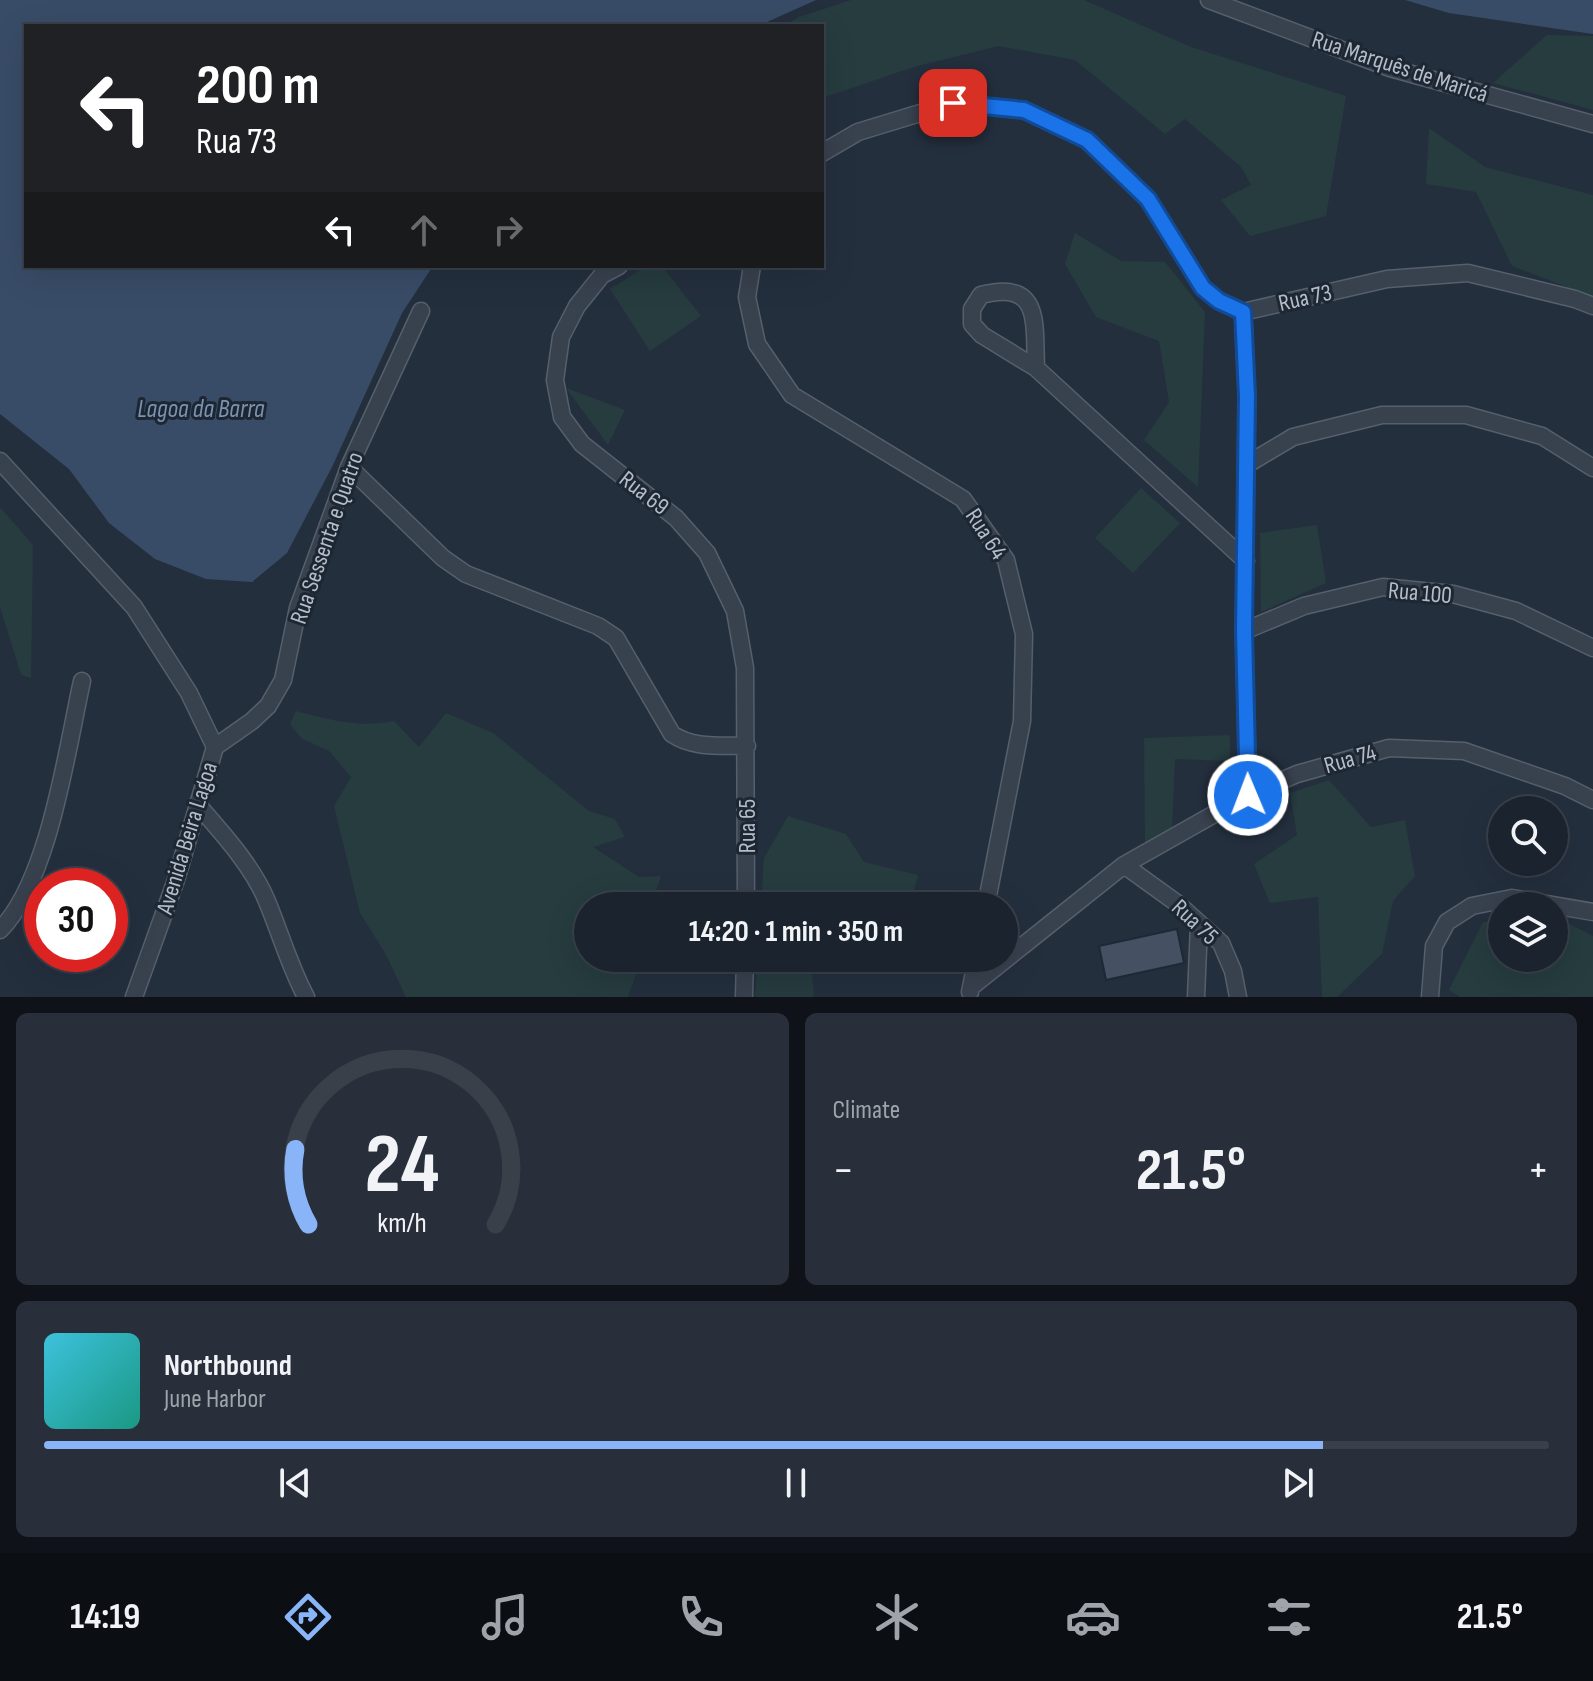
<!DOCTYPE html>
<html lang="en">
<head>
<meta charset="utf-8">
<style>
  :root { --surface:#1b232e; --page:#282f3a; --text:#f1f3f6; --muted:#a0a4aa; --line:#39404a; --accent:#8ab4f8 }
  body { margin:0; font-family:"Sofia Sans Condensed",sans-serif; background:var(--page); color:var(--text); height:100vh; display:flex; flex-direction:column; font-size:30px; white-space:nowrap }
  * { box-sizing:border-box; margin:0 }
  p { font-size:26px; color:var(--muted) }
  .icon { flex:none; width:44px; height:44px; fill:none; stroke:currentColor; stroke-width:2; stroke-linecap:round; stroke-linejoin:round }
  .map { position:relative; height:997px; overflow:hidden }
  .panel { display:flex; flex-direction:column; gap:16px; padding:16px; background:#0f1319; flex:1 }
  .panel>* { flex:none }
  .banner { position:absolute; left:24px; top:24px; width:800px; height:244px; border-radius:0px; box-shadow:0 8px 32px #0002,0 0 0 2px var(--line); background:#202124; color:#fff; overflow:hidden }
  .controls { position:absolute; left:1488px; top:796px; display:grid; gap:16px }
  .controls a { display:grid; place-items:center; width:80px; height:80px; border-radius:50%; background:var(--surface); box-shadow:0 8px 32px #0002,0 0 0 2px var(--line); font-size:40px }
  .speed { position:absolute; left:24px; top:868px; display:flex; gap:16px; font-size:40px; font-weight:700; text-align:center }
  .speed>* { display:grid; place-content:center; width:104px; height:104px; border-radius:50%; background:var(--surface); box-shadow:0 8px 32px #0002,0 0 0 2px var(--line); line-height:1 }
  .speed .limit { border:12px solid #d22; background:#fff; color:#111 }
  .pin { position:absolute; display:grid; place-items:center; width:68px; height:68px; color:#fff; margin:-34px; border-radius:16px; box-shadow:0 4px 12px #0006 }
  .me { position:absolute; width:88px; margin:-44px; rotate:359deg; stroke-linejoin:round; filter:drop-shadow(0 0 6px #0008) }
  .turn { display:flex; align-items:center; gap:28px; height:168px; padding:0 40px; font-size:36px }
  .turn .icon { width:104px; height:104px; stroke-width:2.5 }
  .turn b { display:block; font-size:56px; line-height:68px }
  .lanes { display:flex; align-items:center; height:76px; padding:0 40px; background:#0003; justify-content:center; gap:40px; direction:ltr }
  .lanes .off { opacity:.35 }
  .big { font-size:60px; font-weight:700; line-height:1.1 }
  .panel .tile { flex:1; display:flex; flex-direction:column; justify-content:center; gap:12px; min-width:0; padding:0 28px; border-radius:12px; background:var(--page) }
  .panel .dial { align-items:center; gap:0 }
  .dial svg { height:208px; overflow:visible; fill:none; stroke:var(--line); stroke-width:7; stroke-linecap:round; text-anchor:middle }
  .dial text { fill:var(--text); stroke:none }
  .song { display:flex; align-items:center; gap:24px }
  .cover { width:96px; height:96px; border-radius:12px; background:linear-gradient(135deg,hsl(190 70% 55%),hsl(170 70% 35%)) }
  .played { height:8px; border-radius:4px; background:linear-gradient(90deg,var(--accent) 85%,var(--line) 85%) }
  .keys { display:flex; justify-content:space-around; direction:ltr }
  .heat { display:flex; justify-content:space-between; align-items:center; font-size:44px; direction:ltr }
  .panel .tiles { flex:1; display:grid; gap:16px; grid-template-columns:1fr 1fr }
  .tile:last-child { grid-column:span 2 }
  .trip { position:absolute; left:574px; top:892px; width:444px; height:80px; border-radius:40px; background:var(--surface); box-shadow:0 8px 32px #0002,0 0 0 2px var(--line); font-weight:700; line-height:80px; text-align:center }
  .tab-bar { display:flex; height:128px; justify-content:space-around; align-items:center; background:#0b0e12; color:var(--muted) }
  .tab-bar .icon { width:56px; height:56px }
  .tab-bar .selected { color:var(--accent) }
  .tab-bar b { font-size:36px; color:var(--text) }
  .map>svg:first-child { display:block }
</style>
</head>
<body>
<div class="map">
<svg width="1593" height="997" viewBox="0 0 1593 997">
  <rect width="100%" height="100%" fill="#242f3e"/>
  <!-- green -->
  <path fill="#263c3f" d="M851,0H1084L1191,47L1346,96L1326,216L1250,236L1221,200L1251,185L1241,167L1185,119L1165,134L1075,60L998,46L914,67L822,98V26H782L799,17Z
    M1547,35L1593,36V110L1493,83Z
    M1429,128L1485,167L1593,195V297L1512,266L1476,192L1426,184Z
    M1075,233L1121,261L1165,262L1205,312L1198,487L1144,440L1169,402L1159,341L1096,317L1065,264Z
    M647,266H662L701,316L650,351L610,289Z
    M566,388L625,410L608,445Z
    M1141,488L1180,523L1133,573L1095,538Z
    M0,507L33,545L31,678L21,675L0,607Z
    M1317,525L1326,583L1261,612L1260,533Z
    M296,711C330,720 359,728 394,721L419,747L446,713L493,733L589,811L615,819L625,837L593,847L639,877L661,876L651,906H588V958H642L628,997H406L385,953L360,913L334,806L351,777L329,751L301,738L290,724Z
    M1230,735V761L1175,759L1172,830L1145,843L1144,738Z
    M1329,780L1371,827L1405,820L1415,876L1393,901L1382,954L1337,997H1322L1318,897L1270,903L1254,864L1297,835L1290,793Z
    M788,816L846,834L864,862L918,875L910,906H761L764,858Z
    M1554,919H1559L1593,936V997H1460L1449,990L1483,922H1502V958H1554Z
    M758,958H811L814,997H755Z"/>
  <!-- water -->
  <path fill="#394c67" d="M0,0H816L758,26H26V266H433L402,313L332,467L287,553L252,582L206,579L155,559L109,523L69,469L0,414Z
    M1405,0H1593V34L1449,13Z"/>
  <!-- building -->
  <path fill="#455162" stroke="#1f2835" stroke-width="2" d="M1177,929L1184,963L1106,980L1099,946Z"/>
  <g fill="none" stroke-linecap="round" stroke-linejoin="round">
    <defs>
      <path id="minor" d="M1209,0L1390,68L1593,124
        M822,153L858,132L953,103L1024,110L1087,140L1148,199L1203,288L1219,301L1243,312L1387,279L1468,273L1575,299L1593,306
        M619,266L602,275L577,306L561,337L555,380L562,417L582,444L676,518L707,553L735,611L745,668L746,906
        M752,266L747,297L757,344L792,395L963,499L1006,560L1024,634L1022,721L986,906
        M1243,312L1247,396L1244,631L1248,795
        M1036,368C1034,323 1042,279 981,295L972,309V324L982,335L1036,368L1246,561
        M0,461L134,607L189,693L215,747L176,880L134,997
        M1246,465L1293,437L1382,415H1466L1542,436L1593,468
        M349,467L443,558L466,574L598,626L616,638L672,734C694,749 721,745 747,746
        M1244,631L1304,606L1383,587L1453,594L1516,611L1593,648
        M215,747L252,721L268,706L283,680L298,608L349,467L421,311
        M197,804C222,833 251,864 266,899C280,932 289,965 306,997
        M1124,865L1178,904L1221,943L1233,971L1238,997
        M0,930C49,881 67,749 82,681
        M971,987L1124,865L1248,795L1297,774L1389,748L1464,751L1565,786L1593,800
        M970,992L977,958
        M744,997L745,958
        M1196,997L1199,924
        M1430,997L1434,946L1447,922L1472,906L1512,898L1593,912"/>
    </defs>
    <!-- minor casing -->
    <use href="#minor" stroke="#565f6c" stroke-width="19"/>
    <!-- minor -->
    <use href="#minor" stroke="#38414e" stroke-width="16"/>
  </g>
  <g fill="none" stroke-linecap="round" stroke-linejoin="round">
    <defs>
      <path id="route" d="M953,103L1024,110L1087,140L1148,199L1203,288L1219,301L1243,312L1247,396L1244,631L1248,795"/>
    </defs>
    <!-- route casing -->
    <use href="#route" stroke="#114b97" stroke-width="20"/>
    <!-- route -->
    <use href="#route" stroke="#1a73e8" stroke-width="14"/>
  </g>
  <g text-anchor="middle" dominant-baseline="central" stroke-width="6" stroke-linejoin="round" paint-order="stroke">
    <!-- street labels -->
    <g font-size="24" fill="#b4bcc9" stroke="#1d2633">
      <text transform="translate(1400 67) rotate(18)">Rua Marquês de Maricá</text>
      <text transform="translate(1305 298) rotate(-13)">Rua 73</text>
      <text transform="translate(644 493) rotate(38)">Rua 69</text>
      <text transform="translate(986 534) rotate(57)">Rua 64</text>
      <text transform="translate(327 538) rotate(-71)">Rua Sessenta e Quatro</text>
      <text transform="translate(1420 593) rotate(5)">Rua 100</text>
      <text transform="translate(1350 759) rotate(-16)">Rua 74</text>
      <text transform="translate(747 826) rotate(-90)">Rua 65</text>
      <text transform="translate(187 838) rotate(-73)">Avenida Beira Lagoa</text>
      <text transform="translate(1195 922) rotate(43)">Rua 75</text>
    </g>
    <!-- water labels -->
    <g font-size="26" font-style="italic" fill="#7c92b1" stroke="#1d2633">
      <text x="201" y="409">Lagoa da Barra</text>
    </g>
  </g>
</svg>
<div class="controls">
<a><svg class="icon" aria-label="search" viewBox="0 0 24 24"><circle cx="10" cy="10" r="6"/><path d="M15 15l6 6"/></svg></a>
<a><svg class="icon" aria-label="layers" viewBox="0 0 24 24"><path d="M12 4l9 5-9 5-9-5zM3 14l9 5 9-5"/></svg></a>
</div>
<div class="speed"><div class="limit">30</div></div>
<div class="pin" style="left:953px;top:103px;background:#d93025"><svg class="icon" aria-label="arrive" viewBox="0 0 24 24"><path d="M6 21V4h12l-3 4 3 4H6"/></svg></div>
<svg class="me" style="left:1248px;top:795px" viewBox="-20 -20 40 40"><circle r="17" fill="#1a73e8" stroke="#fff" stroke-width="3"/><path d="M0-11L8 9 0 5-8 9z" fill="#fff"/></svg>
<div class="trip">14:20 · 1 min · 350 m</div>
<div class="banner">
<div class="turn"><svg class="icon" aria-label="left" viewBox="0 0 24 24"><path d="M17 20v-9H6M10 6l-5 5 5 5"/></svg><div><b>200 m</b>Rua 73</div></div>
<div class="lanes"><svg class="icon" aria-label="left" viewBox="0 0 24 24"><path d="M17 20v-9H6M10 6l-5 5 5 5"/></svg><svg class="icon off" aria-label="ahead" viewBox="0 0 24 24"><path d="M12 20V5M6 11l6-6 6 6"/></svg><svg class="icon off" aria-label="right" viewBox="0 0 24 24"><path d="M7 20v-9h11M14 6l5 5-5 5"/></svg></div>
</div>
</div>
<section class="panel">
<div class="tiles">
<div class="tile dial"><svg viewBox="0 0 100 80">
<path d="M14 69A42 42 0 1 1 86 69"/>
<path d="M14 69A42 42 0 0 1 9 40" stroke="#8ab4f8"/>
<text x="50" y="56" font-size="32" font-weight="700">24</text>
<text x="50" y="72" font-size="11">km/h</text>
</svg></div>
<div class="tile"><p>Climate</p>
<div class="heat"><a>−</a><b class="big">21.5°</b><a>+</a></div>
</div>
<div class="tile">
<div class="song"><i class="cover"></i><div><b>Northbound</b><p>June Harbor</p></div></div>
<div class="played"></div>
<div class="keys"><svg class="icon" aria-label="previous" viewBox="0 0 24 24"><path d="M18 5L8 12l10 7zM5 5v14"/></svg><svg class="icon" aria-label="pause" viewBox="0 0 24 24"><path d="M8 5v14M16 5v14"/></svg><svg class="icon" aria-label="next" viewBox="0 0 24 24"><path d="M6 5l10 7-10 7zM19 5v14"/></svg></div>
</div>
</div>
</section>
<nav class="tab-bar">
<b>14:19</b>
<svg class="icon selected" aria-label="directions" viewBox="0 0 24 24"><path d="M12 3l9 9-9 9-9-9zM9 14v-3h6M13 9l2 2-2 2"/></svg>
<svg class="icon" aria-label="music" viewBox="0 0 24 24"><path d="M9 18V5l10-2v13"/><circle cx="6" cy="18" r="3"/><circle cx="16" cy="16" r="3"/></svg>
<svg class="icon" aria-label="phone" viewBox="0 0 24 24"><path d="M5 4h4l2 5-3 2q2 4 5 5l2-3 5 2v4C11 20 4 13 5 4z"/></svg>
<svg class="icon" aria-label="climate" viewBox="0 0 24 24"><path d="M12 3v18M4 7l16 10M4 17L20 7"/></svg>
<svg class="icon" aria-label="car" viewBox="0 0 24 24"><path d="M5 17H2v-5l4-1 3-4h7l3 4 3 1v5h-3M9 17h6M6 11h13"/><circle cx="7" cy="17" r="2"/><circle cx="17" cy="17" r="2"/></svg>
<svg class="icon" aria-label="filters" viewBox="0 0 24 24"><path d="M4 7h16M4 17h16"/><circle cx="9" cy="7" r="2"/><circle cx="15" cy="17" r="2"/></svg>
<b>21.5°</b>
</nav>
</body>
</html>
